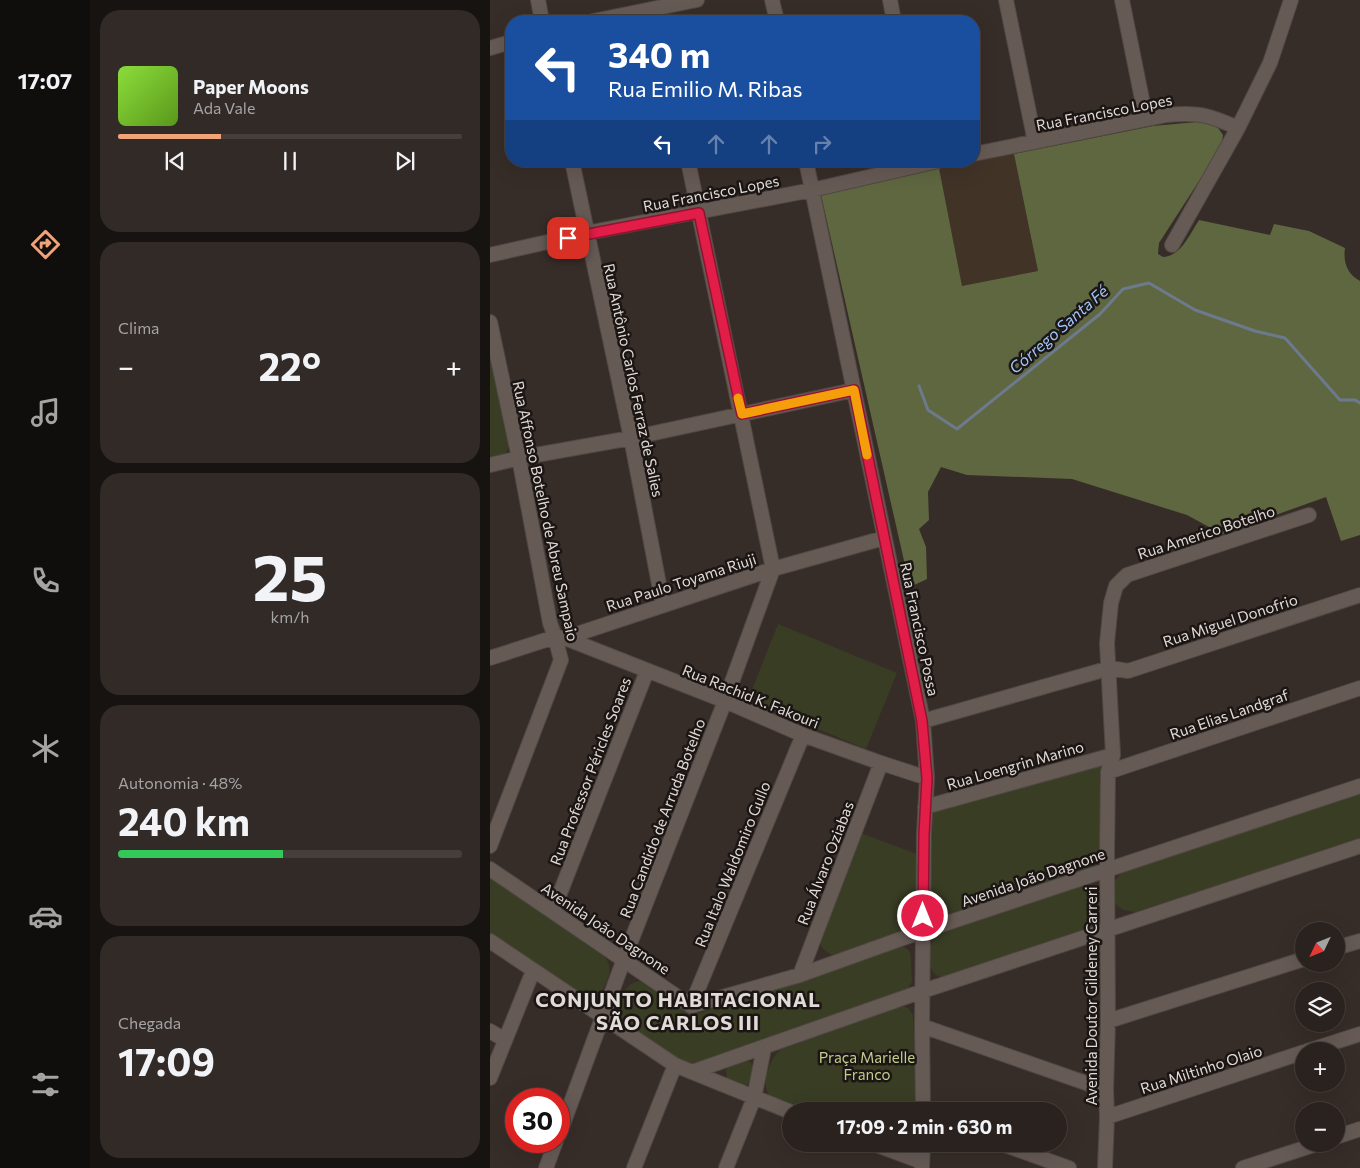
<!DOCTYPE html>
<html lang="pt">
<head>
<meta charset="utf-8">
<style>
  :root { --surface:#29221e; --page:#312a27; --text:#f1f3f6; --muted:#a5a4a4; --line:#453f3c; --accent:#f0a279 }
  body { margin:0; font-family:Commissioner,sans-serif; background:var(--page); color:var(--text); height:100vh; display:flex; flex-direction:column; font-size:19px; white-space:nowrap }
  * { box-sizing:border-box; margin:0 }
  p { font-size:16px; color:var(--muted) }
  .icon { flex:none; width:28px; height:28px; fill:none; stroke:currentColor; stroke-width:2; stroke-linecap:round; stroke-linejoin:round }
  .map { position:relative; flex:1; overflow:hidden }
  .details { display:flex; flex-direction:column; gap:10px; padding:10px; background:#171310; width:400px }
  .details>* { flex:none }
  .top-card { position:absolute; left:15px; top:15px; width:475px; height:152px; border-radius:20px; box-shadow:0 5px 20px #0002,0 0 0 1px var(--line); background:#1a4fa0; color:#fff; overflow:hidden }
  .needle { width:32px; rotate:227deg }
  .fabs { position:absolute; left:805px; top:922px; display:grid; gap:10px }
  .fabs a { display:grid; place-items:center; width:50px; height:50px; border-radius:50%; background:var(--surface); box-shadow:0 5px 20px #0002,0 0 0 1px var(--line); font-size:25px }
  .speed { position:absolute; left:15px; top:1088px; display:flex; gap:10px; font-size:25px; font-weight:700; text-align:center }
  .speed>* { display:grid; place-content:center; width:65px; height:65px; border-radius:50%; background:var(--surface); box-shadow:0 5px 20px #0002,0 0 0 1px var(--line); line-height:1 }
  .speed .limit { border:8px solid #d22; background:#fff; color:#111 }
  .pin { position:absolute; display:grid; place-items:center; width:42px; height:42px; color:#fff; margin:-21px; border-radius:10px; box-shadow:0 2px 8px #0006 }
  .me { position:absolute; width:55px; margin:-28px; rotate:0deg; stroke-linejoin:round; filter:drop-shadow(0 0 4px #0008) }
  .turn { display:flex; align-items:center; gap:18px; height:105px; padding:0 20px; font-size:22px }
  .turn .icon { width:65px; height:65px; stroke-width:2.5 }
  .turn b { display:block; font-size:35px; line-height:42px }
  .lanes { display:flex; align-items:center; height:48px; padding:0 20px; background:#0003; justify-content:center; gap:25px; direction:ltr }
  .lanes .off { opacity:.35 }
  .big { font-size:38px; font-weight:700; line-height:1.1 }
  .details .widget { flex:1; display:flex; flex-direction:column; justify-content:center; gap:8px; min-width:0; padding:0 18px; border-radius:20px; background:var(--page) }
  .details .dial { align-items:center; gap:0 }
  .dial b { font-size:65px; line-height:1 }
  .song { display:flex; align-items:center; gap:15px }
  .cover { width:60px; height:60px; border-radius:8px; background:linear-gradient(135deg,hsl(90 70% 55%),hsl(90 70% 35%)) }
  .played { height:5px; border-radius:2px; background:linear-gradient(90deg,var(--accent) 30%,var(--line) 30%) }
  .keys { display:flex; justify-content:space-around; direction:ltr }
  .heat { display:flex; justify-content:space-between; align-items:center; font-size:28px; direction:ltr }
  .charge { height:8px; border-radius:4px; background:linear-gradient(90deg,#34c759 48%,var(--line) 0) }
  .trip { position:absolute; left:292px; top:1102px; width:285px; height:50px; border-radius:25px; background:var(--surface); box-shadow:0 5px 20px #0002,0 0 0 1px var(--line); font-weight:700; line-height:50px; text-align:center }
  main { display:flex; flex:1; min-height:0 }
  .tab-bar { display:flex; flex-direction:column; width:90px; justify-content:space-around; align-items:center; background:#100e0c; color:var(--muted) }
  .tab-bar .icon { width:35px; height:35px }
  .tab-bar .current { color:var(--accent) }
  .tab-bar b { font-size:22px; color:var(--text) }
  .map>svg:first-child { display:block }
</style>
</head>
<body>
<main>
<nav class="tab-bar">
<b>17:07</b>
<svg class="icon current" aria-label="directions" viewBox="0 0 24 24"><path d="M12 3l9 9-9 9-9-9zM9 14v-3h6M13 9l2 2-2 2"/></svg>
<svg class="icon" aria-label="music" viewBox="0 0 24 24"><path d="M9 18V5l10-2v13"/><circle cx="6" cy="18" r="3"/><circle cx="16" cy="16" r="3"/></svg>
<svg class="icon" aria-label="phone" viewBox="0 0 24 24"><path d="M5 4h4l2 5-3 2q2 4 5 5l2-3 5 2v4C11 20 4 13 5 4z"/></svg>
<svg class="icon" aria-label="climate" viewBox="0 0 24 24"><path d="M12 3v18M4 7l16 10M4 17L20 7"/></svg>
<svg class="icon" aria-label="car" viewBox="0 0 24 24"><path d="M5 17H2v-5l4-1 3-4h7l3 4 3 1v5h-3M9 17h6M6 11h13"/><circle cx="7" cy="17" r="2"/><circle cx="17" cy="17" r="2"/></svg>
<svg class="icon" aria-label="filters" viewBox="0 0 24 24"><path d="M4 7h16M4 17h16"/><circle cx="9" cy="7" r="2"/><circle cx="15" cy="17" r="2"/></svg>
</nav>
<section class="details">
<div class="widget">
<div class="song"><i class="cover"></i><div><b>Paper Moons</b><p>Ada Vale</p></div></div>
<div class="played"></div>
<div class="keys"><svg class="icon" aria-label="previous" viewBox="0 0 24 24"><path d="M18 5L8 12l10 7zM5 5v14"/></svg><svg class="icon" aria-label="pause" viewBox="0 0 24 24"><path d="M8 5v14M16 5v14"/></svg><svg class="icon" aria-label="next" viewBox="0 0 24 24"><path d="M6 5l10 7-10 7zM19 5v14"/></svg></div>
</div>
<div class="widget"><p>Clima</p>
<div class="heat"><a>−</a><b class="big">22°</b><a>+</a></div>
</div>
<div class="widget dial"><b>25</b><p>km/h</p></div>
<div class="widget"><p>Autonomia · 48%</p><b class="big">240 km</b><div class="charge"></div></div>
<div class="widget"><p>Chegada</p><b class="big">17:09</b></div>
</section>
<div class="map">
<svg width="870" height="1168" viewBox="0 0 870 1168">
  <rect width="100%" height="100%" fill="#372d28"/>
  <!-- education -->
  <path fill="#423327" d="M524,154L548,271L472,286L449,168Z"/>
  <!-- green -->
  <path fill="#383d24" d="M0,357L19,445C17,456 10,456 0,458Z
    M288,624L407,673L376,749L258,700Z
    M611,764L614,766L611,854L603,867L450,919L444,915L440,907L443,813L446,810Z
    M870,789V840L645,912L633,910L623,902L624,882L633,870Z
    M368,832L427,854L423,927L349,956C340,955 333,951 330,943Z
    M0,878L115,957C125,969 116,984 109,996L101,999L92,997L0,933Z
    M586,885C604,885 613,900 609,916C608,921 603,926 599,929L452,977C435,976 436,943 447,935Z
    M407,945L416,948L420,952L421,960L422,982L415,992L200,1068L128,1018C126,1002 136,977 156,982L200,1012L207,1014Z
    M410,1005L418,1008L423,1015L427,1111H317L280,1097C270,1084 279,1060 290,1050Z
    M255,1061L260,1062L264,1067L261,1081L256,1085H244L237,1078L236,1070L240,1065Z"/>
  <!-- forest -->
  <path fill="#5f6741" d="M707,122L726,125L733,135L731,147L669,243L668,254L673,257C691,256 700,234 709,220L780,235L784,224L819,231L855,248C853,262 857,274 870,281V535L851,541L836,497L732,534L697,515L582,479L477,475L451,467L438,492L439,520L429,529L436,547L437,579L420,587L331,195L449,168L472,286L548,271L524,154L663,126Z"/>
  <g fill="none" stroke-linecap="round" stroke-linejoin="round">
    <!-- stream -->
    <path stroke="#6d7a8e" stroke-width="3" d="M429,386L438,410L467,429L610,314L633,289L659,283L705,310L765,331L795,338L850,400H865L870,403"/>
    <defs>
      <path id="minor" d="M48,0L52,21
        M282,0L287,21
        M400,0L404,21
        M516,0L545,142
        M632,0L656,119
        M103,21L207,0
        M0,48L21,42
        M484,154L677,115C709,112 719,115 748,128
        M82,161L141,438L173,605
        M316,161L433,721L437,778L434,835L432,1026L433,1111
        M682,245L748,128L780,63L801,0
        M0,255L97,233L322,190L448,161
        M0,322L29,458L60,623L65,637L71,660L0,846
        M0,465L29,458L141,438L364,390
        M75,638L235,701L313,735L391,763L437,778
        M0,658L65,637L75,638L283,569L394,538
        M433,721L620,668L638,671L870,595
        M618,772L870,688
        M435,807L623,755
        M0,869L201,1006L310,975L433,931L870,786
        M63,911L157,671
        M0,941L185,1065L202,1072L433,991L870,846
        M846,948L870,941
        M310,975L391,763
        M201,1006L313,735
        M618,1021L814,959
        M432,1026L616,1090
        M0,1031L15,1040
        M817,1051L870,1034
        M202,1072L301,1112
        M0,1078L43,971
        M617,1117L814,1052
        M69,1135L134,959L235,701L283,569L198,161
        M846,1137L870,1129
        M384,1144L432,1162
        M512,1144L579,1168
        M56,1168L66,1141
        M144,1168L185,1065
        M236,1168L264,1098L274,1048
        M432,1168L433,1144
        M615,1168L617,1117L616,1090L618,1021L617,853L618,772L623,755L617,643L621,603L626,586L637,575L819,515
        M753,1168L827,1144"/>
    </defs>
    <!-- minor casing -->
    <use href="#minor" stroke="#514844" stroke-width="16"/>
    <!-- minor -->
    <use href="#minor" stroke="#665a55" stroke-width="14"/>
  </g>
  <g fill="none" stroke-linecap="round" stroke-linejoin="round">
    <defs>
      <path id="route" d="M78,238L209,213L252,414L364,390L432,721L437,778L434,835L433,916"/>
    </defs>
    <!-- route casing -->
    <use href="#route" stroke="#92132f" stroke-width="12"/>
    <!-- route -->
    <use href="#route" stroke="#e11d48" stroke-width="9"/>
    <!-- slow -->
    <path stroke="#f59e0b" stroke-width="9" d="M248,398L252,414L364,390L377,455"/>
  </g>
  <g text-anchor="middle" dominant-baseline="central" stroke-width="5" stroke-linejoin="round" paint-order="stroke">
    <!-- street labels -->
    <g font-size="15" fill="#e1dad7" stroke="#1b1614">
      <text transform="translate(614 112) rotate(-11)">Rua Francisco Lopes</text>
      <text transform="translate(221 193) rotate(-11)">Rua Francisco Lopes</text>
      <text transform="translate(144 380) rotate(78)">Rua Antônio Carlos Ferraz de Salies</text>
      <text transform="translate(56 511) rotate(78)">Rua Affonso Botelho de Abreu Sampaio</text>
      <text transform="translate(716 532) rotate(-18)">Rua Americo Botelho</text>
      <text transform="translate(191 582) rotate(-18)">Rua Paulo Toyama Riuji</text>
      <text transform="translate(740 620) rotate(-18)">Rua Miguel Donofrio</text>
      <text transform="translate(430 629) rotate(78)">Rua Francisco Possa</text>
      <text transform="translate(261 696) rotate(22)">Rua Rachid K. Fakouri</text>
      <text transform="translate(739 714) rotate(-19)">Rua Elias Landgraf</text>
      <text transform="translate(525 765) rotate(-16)">Rua Loengrin Marino</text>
      <text transform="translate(100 771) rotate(-69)">Rua Professor Péricles Soares</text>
      <text transform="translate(172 818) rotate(-69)">Rua Candido de Arruda Botelho</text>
      <text transform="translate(335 863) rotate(-69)">Rua Álvaro Oziabas</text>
      <text transform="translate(242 864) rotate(-68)">Rua Italo Waldomiro Gullo</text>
      <text transform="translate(543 877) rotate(-19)">Avenida João Dagnone</text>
      <text transform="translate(116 928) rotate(34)">Avenida João Dagnone</text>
      <text transform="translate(601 996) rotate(-90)">Avenida Doutor Gildeney Carreri</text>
      <text transform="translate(711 1069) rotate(-18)">Rua Miltinho Olaio</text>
    </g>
    <!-- park labels -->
    <g font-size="15" fill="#c0cd8c" stroke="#1b1614">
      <text x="377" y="1057">Praça Marielle<tspan x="377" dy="17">Franco</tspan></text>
    </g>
    <!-- water labels -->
    <g font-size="16" font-style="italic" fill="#9fc6fc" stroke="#1b1614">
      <text transform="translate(568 329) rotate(-41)">Córrego Santa Fé</text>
    </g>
    <!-- district labels -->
    <g font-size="20" font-weight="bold" letter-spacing="1" fill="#e1dad7" stroke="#1b1614">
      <text x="188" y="999">CONJUNTO HABITACIONAL<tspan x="188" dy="23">SÃO CARLOS III</tspan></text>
    </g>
  </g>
</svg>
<div class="fabs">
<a><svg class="needle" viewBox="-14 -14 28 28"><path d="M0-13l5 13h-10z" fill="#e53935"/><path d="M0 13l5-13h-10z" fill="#a5a4a4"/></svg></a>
<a><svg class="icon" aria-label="layers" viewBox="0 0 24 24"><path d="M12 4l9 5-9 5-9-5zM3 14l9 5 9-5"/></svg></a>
<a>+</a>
<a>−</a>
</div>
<div class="speed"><div class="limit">30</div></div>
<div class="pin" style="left:78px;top:238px;background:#d93025"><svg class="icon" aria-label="arrive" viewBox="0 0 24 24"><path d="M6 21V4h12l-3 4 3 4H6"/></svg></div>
<svg class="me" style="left:433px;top:916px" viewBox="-20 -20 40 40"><circle r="17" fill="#e11d48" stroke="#fff" stroke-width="3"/><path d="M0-11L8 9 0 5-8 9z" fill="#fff"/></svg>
<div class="trip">17:09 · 2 min · 630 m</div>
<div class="top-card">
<div class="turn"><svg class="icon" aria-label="left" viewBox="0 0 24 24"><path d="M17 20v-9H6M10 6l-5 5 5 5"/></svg><div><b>340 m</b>Rua Emilio M. Ribas</div></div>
<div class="lanes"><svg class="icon" aria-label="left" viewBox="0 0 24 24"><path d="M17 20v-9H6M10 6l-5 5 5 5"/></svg><svg class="icon off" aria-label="ahead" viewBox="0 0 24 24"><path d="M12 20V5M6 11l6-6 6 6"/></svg><svg class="icon off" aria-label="ahead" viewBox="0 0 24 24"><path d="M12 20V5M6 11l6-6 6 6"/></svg><svg class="icon off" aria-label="right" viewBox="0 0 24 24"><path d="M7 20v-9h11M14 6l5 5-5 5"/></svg></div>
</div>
</div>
</main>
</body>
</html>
